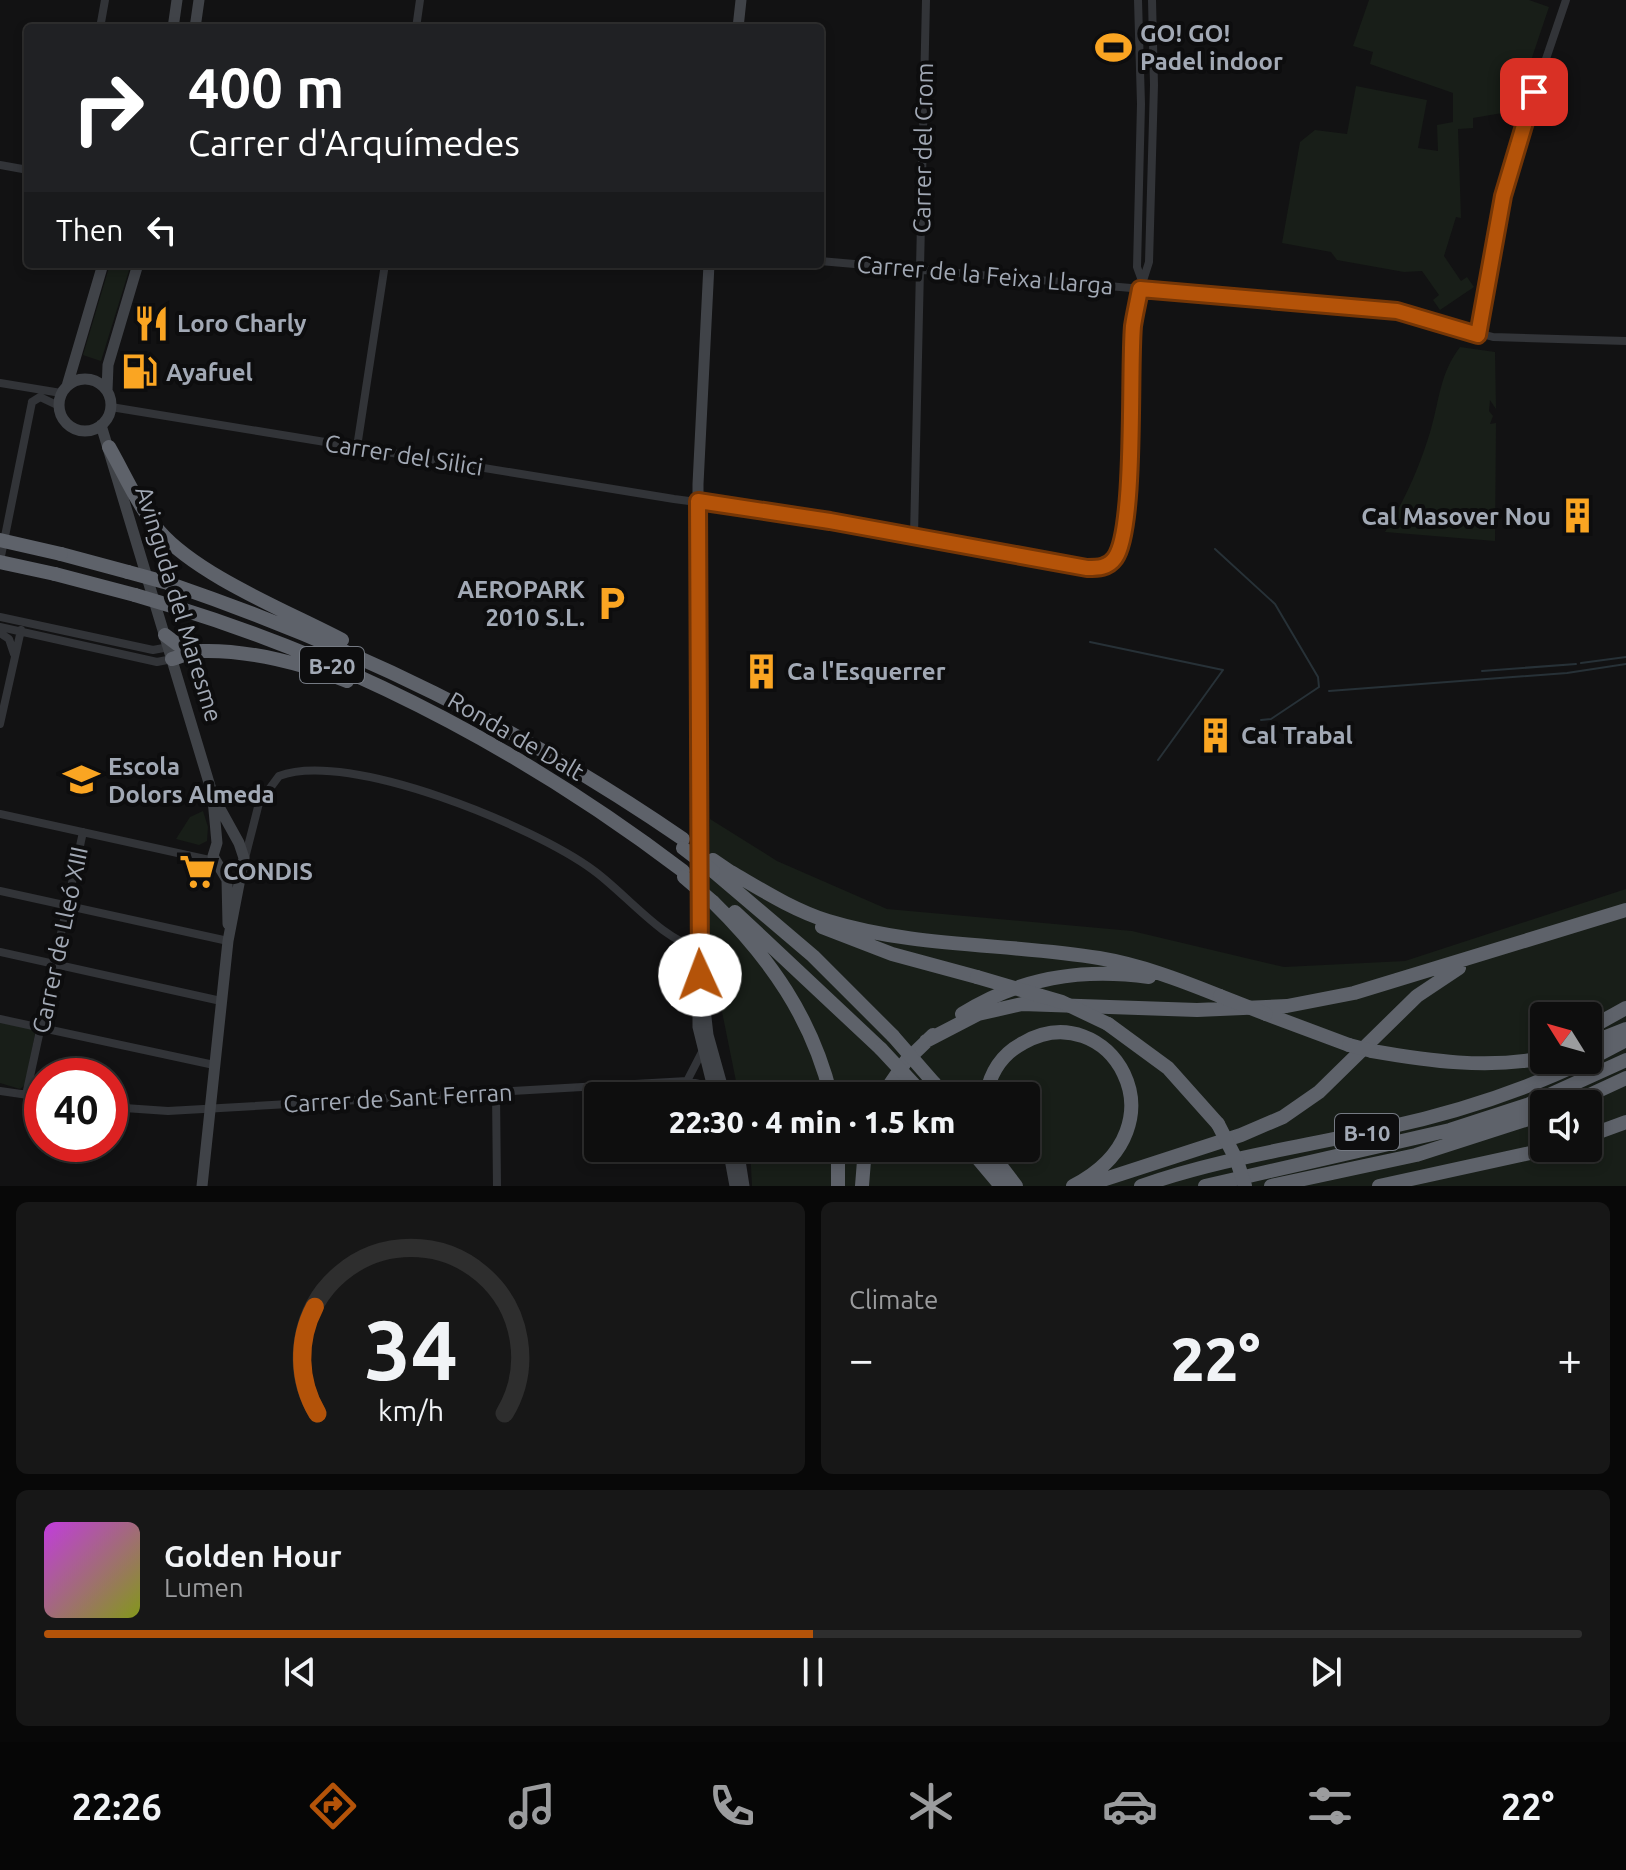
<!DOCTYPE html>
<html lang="en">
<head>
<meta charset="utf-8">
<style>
  :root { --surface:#0e0e0e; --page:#171717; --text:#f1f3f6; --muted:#9b9c9e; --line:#2e2e2e; --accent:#b45309 }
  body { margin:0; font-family:Ubuntu,sans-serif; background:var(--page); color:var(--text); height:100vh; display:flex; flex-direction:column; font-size:30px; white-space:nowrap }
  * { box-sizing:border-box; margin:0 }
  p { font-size:26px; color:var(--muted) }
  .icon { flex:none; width:44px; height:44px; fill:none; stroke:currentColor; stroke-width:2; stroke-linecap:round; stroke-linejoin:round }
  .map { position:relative; height:1186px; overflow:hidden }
  .details { display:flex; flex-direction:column; gap:16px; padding:16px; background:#080808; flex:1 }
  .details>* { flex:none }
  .banner { position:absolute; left:24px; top:24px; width:800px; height:244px; border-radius:8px; box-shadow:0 4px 12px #0003,0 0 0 2px var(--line); background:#202124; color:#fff; overflow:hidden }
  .needle { width:52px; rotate:307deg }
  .buttons { position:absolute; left:1530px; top:1002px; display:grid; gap:16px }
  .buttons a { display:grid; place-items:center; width:72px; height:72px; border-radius:8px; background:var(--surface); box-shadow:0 4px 12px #0003,0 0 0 2px var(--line); font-size:40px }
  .speed { position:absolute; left:24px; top:1058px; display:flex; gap:16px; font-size:40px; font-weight:700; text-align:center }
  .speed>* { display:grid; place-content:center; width:104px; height:104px; border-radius:50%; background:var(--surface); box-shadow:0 4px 12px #0003,0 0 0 2px var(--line); line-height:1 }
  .speed .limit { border:12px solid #d22; background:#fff; color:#111 }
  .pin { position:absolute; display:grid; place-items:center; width:68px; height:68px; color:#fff; margin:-34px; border-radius:16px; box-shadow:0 4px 12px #0006 }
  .me { position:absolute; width:88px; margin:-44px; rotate:358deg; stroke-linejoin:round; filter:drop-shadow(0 0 6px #0008) }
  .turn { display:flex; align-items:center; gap:28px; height:168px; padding:0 32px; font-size:36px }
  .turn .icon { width:104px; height:104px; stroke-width:2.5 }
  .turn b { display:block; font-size:56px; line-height:68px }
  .then { display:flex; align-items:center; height:76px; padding:0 32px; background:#0003; gap:16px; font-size:30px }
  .big { font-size:60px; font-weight:800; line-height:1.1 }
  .details .widget { flex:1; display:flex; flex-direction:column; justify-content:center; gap:12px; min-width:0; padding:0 28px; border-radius:12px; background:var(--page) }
  .details .dial { align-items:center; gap:0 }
  .dial svg { height:208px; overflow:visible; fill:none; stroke:var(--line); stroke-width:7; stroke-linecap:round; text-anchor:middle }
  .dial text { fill:var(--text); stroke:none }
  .song { display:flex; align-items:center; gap:24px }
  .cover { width:96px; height:96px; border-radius:12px; background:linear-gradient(135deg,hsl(290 70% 55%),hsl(70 70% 35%)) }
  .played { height:8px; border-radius:4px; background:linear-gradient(90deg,var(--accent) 50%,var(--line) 50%) }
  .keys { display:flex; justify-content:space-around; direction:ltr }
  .heat { display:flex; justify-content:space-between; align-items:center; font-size:44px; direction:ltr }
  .details .tiles { flex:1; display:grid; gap:16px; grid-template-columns:1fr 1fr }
  .widget:last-child { grid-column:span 2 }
  .trip { position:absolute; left:584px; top:1082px; width:456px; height:80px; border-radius:8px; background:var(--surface); box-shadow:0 4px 12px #0003,0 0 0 2px var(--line); font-weight:800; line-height:80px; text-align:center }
  .tabs { display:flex; height:128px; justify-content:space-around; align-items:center; background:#060606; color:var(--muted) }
  .tabs .icon { width:56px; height:56px }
  .tabs .on { color:var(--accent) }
  .tabs b { font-size:36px; color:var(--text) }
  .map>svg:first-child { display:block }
</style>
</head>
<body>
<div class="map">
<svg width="1626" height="1186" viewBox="0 0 1626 1186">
  <rect width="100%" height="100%" fill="#121213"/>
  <!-- green -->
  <path fill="#181e18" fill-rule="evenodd" d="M1369,0H1529L1549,7L1514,111L1473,118V128L1458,129L1461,218L1456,217L1444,256L1461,281L1467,277L1474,287L1440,310L1433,300L1439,295L1422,271L1404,272L1337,260L1331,252L1282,243L1300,142L1315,130L1347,134L1356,86L1427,100L1418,148L1438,151L1437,125L1453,122V93L1370,64L1373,52L1353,46Z
    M110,264H131L101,361L83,355Z
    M1460,347L1495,352L1496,409L1490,400L1489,411L1493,416L1490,424L1496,423L1495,541L1385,532C1406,498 1420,466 1431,429C1440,397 1440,374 1460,347Z
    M203,811L208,827L207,841L199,845L176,839L190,817Z
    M710,819L777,861L887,909L1132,931L1284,967L1405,961L1626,889V1186H752L750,1148H1026V1096H739L714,972L709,922ZM1544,1016H1588V1060H1544ZM1544,1104H1588V1148H1544Z
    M0,1023L36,1029L25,1085L20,1089L0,1083Z"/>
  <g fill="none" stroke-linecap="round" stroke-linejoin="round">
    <!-- stream -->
    <path stroke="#273137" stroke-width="2" d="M1215,549L1275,604L1318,677L1319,687L1271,719L1261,720
      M1090,642L1223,670L1158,760
      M1581,663L1626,657
      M1482,671L1576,664
      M1329,691L1567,673L1626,664"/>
    <!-- street -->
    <path stroke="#323438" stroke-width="8" d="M1138,0L1141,104L1137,267L1141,278
      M100,28L105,0
      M416,28L420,0
      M0,165L28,170
      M820,261L1397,311L1493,337L1626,341
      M1478,335L1513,156L1566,0
      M0,383L61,393
      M32,402L40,397L59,406
      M111,407L674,499L802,516L1087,568C1100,568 1112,566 1118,553C1125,537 1124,515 1126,498C1135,420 1122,337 1149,262L1154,85L1152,0
      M357,447L385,264
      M914,536L926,0
      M0,561L32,402
      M0,617L153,650L169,647
      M0,627L157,662L172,659
      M0,633L9,639L14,654
      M0,724L21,630
      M0,814L214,861
      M244,862L259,803L279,776C348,749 535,827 593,870C624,892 664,942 699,948
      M0,891L228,941
      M0,952L221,1001
      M0,1019L214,1065
      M687,1081L703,1050
      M0,1091L42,1097
      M496,1092L497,1186
      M26,1095L83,832
      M110,1107L168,1111L687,1081L699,1084L713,1093"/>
    <!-- secondary -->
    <path stroke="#404348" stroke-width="11" d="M173,28L177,0
      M195,28L199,0
      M738,28L741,0
      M709,264L698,484V1027L715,1096
      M59 405a26 26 0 1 1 52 0a26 26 0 1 1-52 0Z
      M67,386L103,264
      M107,391L108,365L138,264
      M101,425L213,796L239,843L244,858L228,941L202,1186
      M213,799L217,843L213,856L227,880L228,924
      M705,1009L708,1035L725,1096
      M728,1148L735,1186
      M738,1148L744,1186"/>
    <!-- highway -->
    <path stroke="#5e626a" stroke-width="14" d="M109,447C125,475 138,506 159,531C198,576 289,612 342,640
      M61,554L128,572
      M55,574L135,595
      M168,583C354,647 520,727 683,839
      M175,607C359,664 530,755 683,871
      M165,635L177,644L197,650
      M172,659C182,656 193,651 203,651C249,650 305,664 347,681
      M713,860L735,875
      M713,871L813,956L893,1036
      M731,872C762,890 793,910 828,921C916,948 1009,943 1099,958C1141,965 1180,980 1220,996
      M713,902C770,958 812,1018 831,1096
      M735,912L881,1049
      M822,927L892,954L977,977
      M962,1014C1020,977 1082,968 1149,977
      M1266,1014L1349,1045
      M1108,1024L1168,1068L1218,1124
      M1588,1029L1626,1008
      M926,1041L978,1014L1022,1004L1197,1010L1287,1006L1354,993L1626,910
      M1588,1044L1626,1029
      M1372,1051C1430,1061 1486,1069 1544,1058
      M1588,1060L1626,1040
      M934,1083L945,1096
      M882,1096L906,1061L933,1035
      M986,1096C990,1073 1002,1054 1023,1043C1108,994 1190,1126 1073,1186
      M1570,1104L1626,1078
      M1588,1136L1626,1122
      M838,1148V1186
      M969,1148L1001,1186
      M987,1148L1016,1186
      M862,1186L865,1148
      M1084,1186L1241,1135L1283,1117L1319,1092L1417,996L1459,968
      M1141,1186C1220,1158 1303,1147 1385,1128C1454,1113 1523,1091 1587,1060
      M1205,1186L1450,1130L1527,1105L1626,1060
      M1271,1186L1416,1155L1544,1114
      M1379,1186L1553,1148"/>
    <!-- highway-bridge -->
    <path stroke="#5e626a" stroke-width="14" d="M0,540L61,554
      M0,562L55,574
      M128,572L168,583
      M135,595L175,607
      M683,848L713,871
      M684,877L713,902
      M977,977L1062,1002L1108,1024
      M1220,996L1266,1014
      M893,1036L934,1083
      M1349,1045L1372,1051
      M881,1049L921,1092
      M1218,1124L1237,1161L1245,1186"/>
  </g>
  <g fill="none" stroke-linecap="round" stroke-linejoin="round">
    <defs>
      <path id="route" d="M700,975L698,501L830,521L1087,568C1098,568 1108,568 1115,558C1136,529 1129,370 1133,326C1135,313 1138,301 1140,289L1397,311L1478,335L1503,196L1534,92"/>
    </defs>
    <!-- route casing -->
    <use href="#route" stroke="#753606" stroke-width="20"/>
    <!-- route -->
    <use href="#route" stroke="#b45309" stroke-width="14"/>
  </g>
  <!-- icons -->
  <defs>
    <symbol id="stadium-bare" viewBox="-9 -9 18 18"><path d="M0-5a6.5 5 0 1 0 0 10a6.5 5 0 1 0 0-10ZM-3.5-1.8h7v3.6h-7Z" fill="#faa522" stroke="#0d0d0e" stroke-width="2.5" paint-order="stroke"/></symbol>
    <symbol id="restaurant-bare" viewBox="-9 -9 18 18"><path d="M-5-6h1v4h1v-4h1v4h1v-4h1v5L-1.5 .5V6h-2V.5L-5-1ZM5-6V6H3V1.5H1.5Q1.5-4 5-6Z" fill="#faa522" stroke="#0d0d0e" stroke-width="2.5" paint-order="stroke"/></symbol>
    <symbol id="fuel-bare" viewBox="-9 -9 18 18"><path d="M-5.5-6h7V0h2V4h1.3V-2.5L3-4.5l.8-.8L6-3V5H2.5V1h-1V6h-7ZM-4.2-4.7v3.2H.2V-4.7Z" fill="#faa522" stroke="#0d0d0e" stroke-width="2.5" paint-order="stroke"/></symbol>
    <symbol id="building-bare" viewBox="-9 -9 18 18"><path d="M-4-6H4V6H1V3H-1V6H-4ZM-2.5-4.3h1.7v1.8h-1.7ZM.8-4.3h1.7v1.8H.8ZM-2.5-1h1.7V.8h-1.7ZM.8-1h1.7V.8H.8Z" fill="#faa522" stroke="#0d0d0e" stroke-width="2.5" paint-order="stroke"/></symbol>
    <symbol id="parking-bare" viewBox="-9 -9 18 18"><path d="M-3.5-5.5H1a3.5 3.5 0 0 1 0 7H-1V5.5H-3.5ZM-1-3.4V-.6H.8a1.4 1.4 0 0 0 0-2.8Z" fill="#faa522" stroke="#0d0d0e" stroke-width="2.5" paint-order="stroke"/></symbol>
    <symbol id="school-bare" viewBox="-9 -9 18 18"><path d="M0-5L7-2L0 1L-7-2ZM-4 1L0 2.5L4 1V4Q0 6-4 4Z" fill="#faa522" stroke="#0d0d0e" stroke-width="2.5" paint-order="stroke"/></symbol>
    <symbol id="supermarket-bare" viewBox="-9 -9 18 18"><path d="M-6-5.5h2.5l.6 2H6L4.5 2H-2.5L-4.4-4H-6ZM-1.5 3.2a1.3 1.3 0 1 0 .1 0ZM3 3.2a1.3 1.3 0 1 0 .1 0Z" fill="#faa522" stroke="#0d0d0e" stroke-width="2.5" paint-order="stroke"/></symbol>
  </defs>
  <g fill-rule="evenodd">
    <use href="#stadium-bare" x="1088" y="22" width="51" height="51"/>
    <use href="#restaurant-bare" x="126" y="298" width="51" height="51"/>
    <use href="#fuel-bare" x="114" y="346" width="51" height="51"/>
    <use href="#building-bare" x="1552" y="490" width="51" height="51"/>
    <use href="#parking-bare" x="586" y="578" width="51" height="51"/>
    <use href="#building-bare" x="736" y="646" width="51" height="51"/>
    <use href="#building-bare" x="1190" y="710" width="51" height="51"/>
    <use href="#school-bare" x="56" y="754" width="51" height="51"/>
    <use href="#supermarket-bare" x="172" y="846" width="51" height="51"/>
  </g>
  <g text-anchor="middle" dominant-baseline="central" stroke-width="8" stroke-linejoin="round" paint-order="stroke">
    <!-- shield labels -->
    <g fill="#0d0d0e" stroke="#757a83" stroke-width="2">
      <rect x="300" y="647" width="64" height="36" rx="6"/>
      <rect x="1335" y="1114" width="64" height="36" rx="6"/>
    </g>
    <g font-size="22" font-weight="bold" fill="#a2a9b5">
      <text x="332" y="665">B-20</text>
      <text x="1367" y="1132">B-10</text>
    </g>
    <!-- poi labels -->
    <g font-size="24" font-weight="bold" fill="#a2a9b5" stroke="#0d0d0e" text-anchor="start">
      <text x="1140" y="33">GO! GO!<tspan x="1140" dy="28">Padel indoor</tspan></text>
      <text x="177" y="323">Loro Charly</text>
      <text x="166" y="372">Ayafuel</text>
      <text x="1551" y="516" text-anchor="end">Cal Masover Nou</text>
      <text x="585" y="589" text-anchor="end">AEROPARK<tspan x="585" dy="28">2010 S.L.</tspan></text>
      <text x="787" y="671">Ca l'Esquerrer</text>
      <text x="1241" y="735">Cal Trabal</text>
      <text x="108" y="766">Escola<tspan x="108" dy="28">Dolors Almeda</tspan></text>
      <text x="223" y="871">CONDIS</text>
    </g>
    <!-- street labels -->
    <g font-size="24" fill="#a2a9b5" stroke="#0d0d0e">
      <text transform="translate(923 148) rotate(-89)">Carrer del Crom</text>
      <text transform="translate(985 275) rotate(5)">Carrer de la Feixa Llarga</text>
      <text transform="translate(404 455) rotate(9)">Carrer del Silici</text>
      <text transform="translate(179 604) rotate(73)">Avinguda del Maresme</text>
      <text transform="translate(516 736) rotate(30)">Ronda de Dalt</text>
      <text transform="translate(60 940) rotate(-78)">Carrer de Lleó XIII</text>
      <text transform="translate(398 1098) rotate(-3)">Carrer de Sant Ferran</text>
    </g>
  </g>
</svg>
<div class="buttons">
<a><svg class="needle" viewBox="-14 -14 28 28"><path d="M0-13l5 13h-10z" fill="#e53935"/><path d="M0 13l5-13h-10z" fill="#9b9c9e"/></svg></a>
<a><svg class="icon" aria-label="sound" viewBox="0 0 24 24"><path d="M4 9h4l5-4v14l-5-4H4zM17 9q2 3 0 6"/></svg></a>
</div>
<div class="speed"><div class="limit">40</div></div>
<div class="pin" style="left:1534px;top:92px;background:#d93025"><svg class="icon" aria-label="arrive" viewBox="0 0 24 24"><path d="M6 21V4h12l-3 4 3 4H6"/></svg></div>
<svg class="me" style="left:700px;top:975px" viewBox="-20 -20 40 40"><circle r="19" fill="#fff"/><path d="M0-13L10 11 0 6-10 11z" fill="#b45309"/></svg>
<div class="trip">22:30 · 4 min · 1.5 km</div>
<div class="banner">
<div class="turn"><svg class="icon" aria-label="right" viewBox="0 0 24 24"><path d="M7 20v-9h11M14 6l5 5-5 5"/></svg><div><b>400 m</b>Carrer d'Arquímedes</div></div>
<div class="then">Then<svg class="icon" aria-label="left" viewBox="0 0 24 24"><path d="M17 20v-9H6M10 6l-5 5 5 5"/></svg></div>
</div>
</div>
<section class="details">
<div class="tiles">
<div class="widget dial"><svg viewBox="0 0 100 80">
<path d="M14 69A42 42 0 1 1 86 69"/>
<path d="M14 69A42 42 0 0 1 13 28" stroke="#b45309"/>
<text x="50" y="56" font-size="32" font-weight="700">34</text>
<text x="50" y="72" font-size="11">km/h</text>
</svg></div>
<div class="widget"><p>Climate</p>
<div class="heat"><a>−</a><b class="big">22°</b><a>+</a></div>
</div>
<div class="widget">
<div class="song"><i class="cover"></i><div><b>Golden Hour</b><p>Lumen</p></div></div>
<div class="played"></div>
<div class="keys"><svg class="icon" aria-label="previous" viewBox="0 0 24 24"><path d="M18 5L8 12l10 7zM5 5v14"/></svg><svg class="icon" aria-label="pause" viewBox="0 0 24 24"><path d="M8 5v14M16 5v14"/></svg><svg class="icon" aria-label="next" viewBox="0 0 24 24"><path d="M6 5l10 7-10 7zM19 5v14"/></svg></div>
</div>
</div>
</section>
<nav class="tabs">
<b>22:26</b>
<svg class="icon on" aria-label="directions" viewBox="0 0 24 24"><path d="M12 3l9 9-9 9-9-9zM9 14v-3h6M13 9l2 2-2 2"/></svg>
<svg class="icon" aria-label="music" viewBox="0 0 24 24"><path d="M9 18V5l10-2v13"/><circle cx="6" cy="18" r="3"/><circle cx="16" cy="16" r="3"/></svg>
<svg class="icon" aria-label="phone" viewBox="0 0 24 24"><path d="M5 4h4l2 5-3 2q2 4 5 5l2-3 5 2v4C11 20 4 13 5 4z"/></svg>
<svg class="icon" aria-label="climate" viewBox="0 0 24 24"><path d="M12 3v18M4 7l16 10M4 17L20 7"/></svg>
<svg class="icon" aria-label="car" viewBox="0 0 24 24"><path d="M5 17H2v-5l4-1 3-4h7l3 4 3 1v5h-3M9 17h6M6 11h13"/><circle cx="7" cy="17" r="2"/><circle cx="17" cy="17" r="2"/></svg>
<svg class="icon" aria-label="filters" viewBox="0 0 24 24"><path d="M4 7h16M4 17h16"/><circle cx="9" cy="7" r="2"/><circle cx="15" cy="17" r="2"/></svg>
<b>22°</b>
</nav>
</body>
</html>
